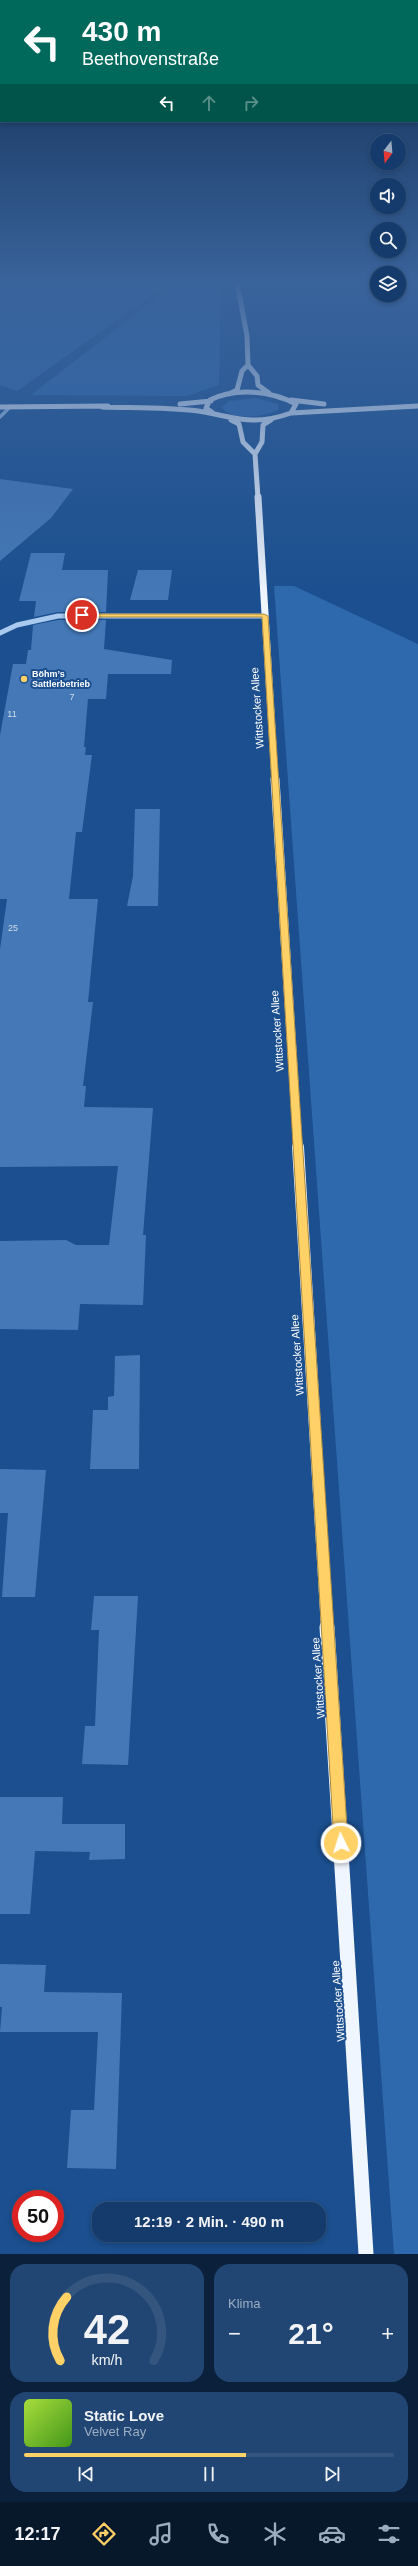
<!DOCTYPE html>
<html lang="de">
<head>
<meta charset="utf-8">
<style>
  :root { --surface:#143b6b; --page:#214673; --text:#f1f3f6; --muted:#9dadc1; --line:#33557e; --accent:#ffd166 }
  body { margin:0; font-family:Helvetica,sans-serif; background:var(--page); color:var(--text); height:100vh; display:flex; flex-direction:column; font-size:15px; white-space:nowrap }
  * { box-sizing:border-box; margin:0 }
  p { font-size:13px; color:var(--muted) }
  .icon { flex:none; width:22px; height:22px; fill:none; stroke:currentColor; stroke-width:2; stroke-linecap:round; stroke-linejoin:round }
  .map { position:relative; height:2254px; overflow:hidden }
  .side { display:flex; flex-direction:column; gap:10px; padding:10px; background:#0b203b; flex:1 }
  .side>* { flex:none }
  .hud { position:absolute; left:0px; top:0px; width:418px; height:122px; box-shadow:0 2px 6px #0003,0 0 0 1px var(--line); background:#00695c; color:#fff; overflow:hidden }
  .needle { width:26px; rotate:196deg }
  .fabs { position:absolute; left:370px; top:134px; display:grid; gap:8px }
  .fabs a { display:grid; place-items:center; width:36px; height:36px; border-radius:50%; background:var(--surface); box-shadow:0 2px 6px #0003,0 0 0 1px var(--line); font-size:20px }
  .speed { position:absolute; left:12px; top:2190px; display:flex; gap:8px; font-size:20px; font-weight:700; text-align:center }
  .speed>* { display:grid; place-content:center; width:52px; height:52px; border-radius:50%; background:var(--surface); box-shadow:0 2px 6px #0003,0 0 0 1px var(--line); line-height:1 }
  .speed .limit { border:6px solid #d22; background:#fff; color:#111 }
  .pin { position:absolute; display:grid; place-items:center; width:34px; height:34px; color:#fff; margin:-17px; border:2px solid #fff; border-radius:50%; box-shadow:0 1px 4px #0007 }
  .me { position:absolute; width:44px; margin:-22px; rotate:356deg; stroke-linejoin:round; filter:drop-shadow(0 0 3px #0008) }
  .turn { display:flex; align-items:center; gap:14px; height:84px; padding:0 16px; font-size:18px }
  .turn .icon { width:52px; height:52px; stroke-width:2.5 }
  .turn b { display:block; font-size:28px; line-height:34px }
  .lanes { display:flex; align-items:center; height:38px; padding:0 16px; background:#0003; justify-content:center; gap:20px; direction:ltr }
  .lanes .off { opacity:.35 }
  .big { font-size:30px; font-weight:600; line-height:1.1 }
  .side .card { flex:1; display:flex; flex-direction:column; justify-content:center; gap:6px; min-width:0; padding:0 14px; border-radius:16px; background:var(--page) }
  .side .dial { align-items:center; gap:0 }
  .dial svg { height:104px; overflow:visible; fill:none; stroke:var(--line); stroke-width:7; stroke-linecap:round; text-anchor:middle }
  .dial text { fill:var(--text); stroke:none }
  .song { display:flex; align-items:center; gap:12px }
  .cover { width:48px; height:48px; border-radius:6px; background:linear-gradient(135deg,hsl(80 70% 55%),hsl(100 70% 35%)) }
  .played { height:4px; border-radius:2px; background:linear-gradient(90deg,var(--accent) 60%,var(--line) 60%) }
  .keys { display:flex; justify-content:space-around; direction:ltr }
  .heat { display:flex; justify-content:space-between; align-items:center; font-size:22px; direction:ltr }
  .side .tiles { flex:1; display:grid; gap:10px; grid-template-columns:1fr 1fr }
  .card:last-child { grid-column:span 2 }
  .trip { position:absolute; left:92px; top:2202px; width:234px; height:40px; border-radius:16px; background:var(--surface); box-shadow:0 2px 6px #0003,0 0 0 1px var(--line); font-weight:600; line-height:40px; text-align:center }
  .tab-bar { display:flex; height:64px; justify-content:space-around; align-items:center; background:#08182b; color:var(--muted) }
  .tab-bar .icon { width:28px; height:28px }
  .tab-bar .active { color:var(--accent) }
  .tab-bar b { font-size:18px; color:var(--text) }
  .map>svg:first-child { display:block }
</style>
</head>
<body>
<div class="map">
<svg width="418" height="2254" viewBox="0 0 418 2254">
  <rect width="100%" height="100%" fill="#1b4f8f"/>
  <!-- green -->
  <path fill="#2e69ad" d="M0,282H171L17,391L0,385Z
    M177,282H221L219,385L187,396L31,395Z
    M256,398L278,404V410C266,417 229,421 222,407L229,401Z
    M274,586H294L418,644V2254H394Z"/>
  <!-- building -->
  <path fill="#4478b7" d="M0,479L73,489L51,518L0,561Z
    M31,553H65L62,570H108L106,612H58L34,617L36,601H19Z
    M138,570H172L168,600H130Z
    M58,620H106L104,649L172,660L171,674H108L106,699H88L84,747H86L85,755H92L82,832H76L69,899H98L88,1002H93L83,1086H86L84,1107L153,1108L143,1235H146L143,1305L80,1304L78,1330L0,1329V1241L66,1240L76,1245H109L118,1166L0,1167V949L7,899H0V735L13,664H26L28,650H31L33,625Z
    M135,809H160L158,906H127L133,876Z
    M140,1355L139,1469H90L93,1410H108V1397L114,1396L115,1356Z
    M0,1469L46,1470L35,1597H2L8,1513H0Z
    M94,1596H138L128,1765L82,1764L85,1726H95L99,1630H91Z
    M0,1797H63L62,1824H125V1859L89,1860L90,1852L35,1851L30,1914H0Z
    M0,1964L46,1965L44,1992L122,1993L116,2169L67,2168L71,2110H94L98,2032H0L2,2007H0Z"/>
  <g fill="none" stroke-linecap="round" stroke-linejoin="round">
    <!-- minor-far1 -->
    <path stroke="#a9c9ee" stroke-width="3.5" d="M0,417L9,408"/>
    <!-- minor -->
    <path stroke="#a9c9ee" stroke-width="5" d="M0,633L17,625L58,616H265"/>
    <!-- major-far4 -->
    <path stroke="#f0f6ff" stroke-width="5" d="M248,365L257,376L258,385L269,393
      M229,394L237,390L242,371L248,365L247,336L237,282
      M291,400L324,404
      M180,404L211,401
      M0,407L108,406
      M102,407C133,408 167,407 198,411C236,417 252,427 291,413L296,404C271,391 236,387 210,400L206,408L213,413
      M291,413L418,406
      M231,420L239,424L243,442L255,454
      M255,454L258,498
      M255,454L262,442L263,425L271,420"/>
    <!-- major-far3 -->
    <path stroke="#f0f6ff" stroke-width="7" d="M258,497L275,780"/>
    <!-- major-far2 -->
    <path stroke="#f0f6ff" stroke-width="9" d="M275,779L298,1148"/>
    <!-- major-far1 -->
    <path stroke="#f0f6ff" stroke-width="12" d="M298,1147L327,1628"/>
    <!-- major -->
    <path stroke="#f0f6ff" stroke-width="15" d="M327,1627L366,2254"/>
  </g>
  <!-- sky -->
  <linearGradient id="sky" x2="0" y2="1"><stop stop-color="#0f2b4f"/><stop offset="0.47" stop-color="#39639b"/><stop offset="1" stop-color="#39639b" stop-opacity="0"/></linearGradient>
  <rect width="418" height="597" fill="url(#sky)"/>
  <!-- route -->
  <path fill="#ffd166" stroke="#a68842" d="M79,614H264L268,616L348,1843L346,1847L341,1848L336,1847L334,1843L262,617H82Z"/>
  <!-- markers -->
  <circle fill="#ffd166" stroke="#1b4f8f" stroke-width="1.5" cx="24" cy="679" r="4"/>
  <g text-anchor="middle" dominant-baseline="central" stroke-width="4" stroke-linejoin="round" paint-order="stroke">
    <!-- far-poi labels -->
    <g font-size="9" font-weight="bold" fill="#fff" stroke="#1b4f8f" text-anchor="start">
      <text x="32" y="674">Böhm’s<tspan x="32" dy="10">Sattlerbetrieb</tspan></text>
    </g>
    <!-- number labels -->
    <g font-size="9" fill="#d0dded">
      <text x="72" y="697">7</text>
      <text x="12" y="714">11</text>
      <text x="13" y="928">25</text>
    </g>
    <!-- street labels -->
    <g font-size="11" fill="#fff" stroke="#1b4f8f">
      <text transform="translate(257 708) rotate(-94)">Wittstocker Allee</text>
      <text transform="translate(277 1031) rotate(-94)">Wittstocker Allee</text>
      <text transform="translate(297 1355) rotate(-94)">Wittstocker Allee</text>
      <text transform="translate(318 1678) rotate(-94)">Wittstocker Allee</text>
      <text transform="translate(338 2001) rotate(-94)">Wittstocker Allee</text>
    </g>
  </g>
</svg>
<div class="fabs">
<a><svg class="needle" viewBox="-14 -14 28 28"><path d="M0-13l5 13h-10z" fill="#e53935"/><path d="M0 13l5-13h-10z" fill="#9dadc1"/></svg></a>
<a><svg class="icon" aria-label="sound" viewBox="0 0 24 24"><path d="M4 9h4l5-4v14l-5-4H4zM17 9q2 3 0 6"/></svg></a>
<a><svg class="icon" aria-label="search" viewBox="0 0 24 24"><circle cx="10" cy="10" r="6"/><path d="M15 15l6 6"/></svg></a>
<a><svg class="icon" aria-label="layers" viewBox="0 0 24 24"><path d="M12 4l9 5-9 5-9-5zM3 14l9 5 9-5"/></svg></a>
</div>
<div class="speed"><div class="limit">50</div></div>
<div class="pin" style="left:82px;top:615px;background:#d93025"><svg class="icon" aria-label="arrive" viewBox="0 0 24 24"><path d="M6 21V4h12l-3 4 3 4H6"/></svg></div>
<svg class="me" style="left:341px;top:1843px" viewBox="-20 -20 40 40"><circle r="17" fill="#ffd166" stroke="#fff" stroke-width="3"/><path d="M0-11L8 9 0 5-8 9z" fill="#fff"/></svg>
<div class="trip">12:19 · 2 Min. · 490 m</div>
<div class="hud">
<div class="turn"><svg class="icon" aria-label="left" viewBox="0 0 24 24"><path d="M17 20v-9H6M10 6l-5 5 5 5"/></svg><div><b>430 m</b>Beethovenstraße</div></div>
<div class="lanes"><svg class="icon" aria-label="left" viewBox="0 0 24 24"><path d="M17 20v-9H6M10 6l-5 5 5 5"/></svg><svg class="icon off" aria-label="ahead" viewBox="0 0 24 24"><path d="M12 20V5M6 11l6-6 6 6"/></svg><svg class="icon off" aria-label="right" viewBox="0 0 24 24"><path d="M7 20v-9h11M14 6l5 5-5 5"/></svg></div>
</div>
</div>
<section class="side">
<div class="tiles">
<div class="card dial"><svg viewBox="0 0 100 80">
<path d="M14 69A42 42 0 1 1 86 69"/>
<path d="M14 69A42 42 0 0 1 19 20" stroke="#ffd166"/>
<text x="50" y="56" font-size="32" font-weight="700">42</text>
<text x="50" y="72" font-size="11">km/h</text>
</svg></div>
<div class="card"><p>Klima</p>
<div class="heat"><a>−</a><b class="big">21°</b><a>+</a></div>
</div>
<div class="card">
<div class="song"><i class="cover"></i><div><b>Static Love</b><p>Velvet Ray</p></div></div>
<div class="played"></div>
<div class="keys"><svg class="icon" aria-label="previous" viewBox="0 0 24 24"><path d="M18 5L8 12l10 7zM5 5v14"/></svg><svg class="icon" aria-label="pause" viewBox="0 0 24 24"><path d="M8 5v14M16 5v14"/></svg><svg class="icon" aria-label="next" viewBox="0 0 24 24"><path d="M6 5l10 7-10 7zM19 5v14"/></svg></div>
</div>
</div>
</section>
<nav class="tab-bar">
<b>12:17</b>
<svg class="icon active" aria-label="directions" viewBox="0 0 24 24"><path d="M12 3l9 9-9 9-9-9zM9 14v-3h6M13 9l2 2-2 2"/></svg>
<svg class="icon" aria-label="music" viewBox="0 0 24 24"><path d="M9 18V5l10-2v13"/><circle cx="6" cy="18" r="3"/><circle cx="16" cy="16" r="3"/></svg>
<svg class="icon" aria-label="phone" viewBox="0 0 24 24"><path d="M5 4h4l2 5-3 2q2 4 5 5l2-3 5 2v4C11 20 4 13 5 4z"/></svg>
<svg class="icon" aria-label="climate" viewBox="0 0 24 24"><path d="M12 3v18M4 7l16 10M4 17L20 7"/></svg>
<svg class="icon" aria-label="car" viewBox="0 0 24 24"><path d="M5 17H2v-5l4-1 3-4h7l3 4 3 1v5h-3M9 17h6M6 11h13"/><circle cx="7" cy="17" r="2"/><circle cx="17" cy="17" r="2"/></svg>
<svg class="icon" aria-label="filters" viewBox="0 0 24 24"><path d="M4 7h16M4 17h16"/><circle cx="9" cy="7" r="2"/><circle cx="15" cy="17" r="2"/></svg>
</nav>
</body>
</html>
